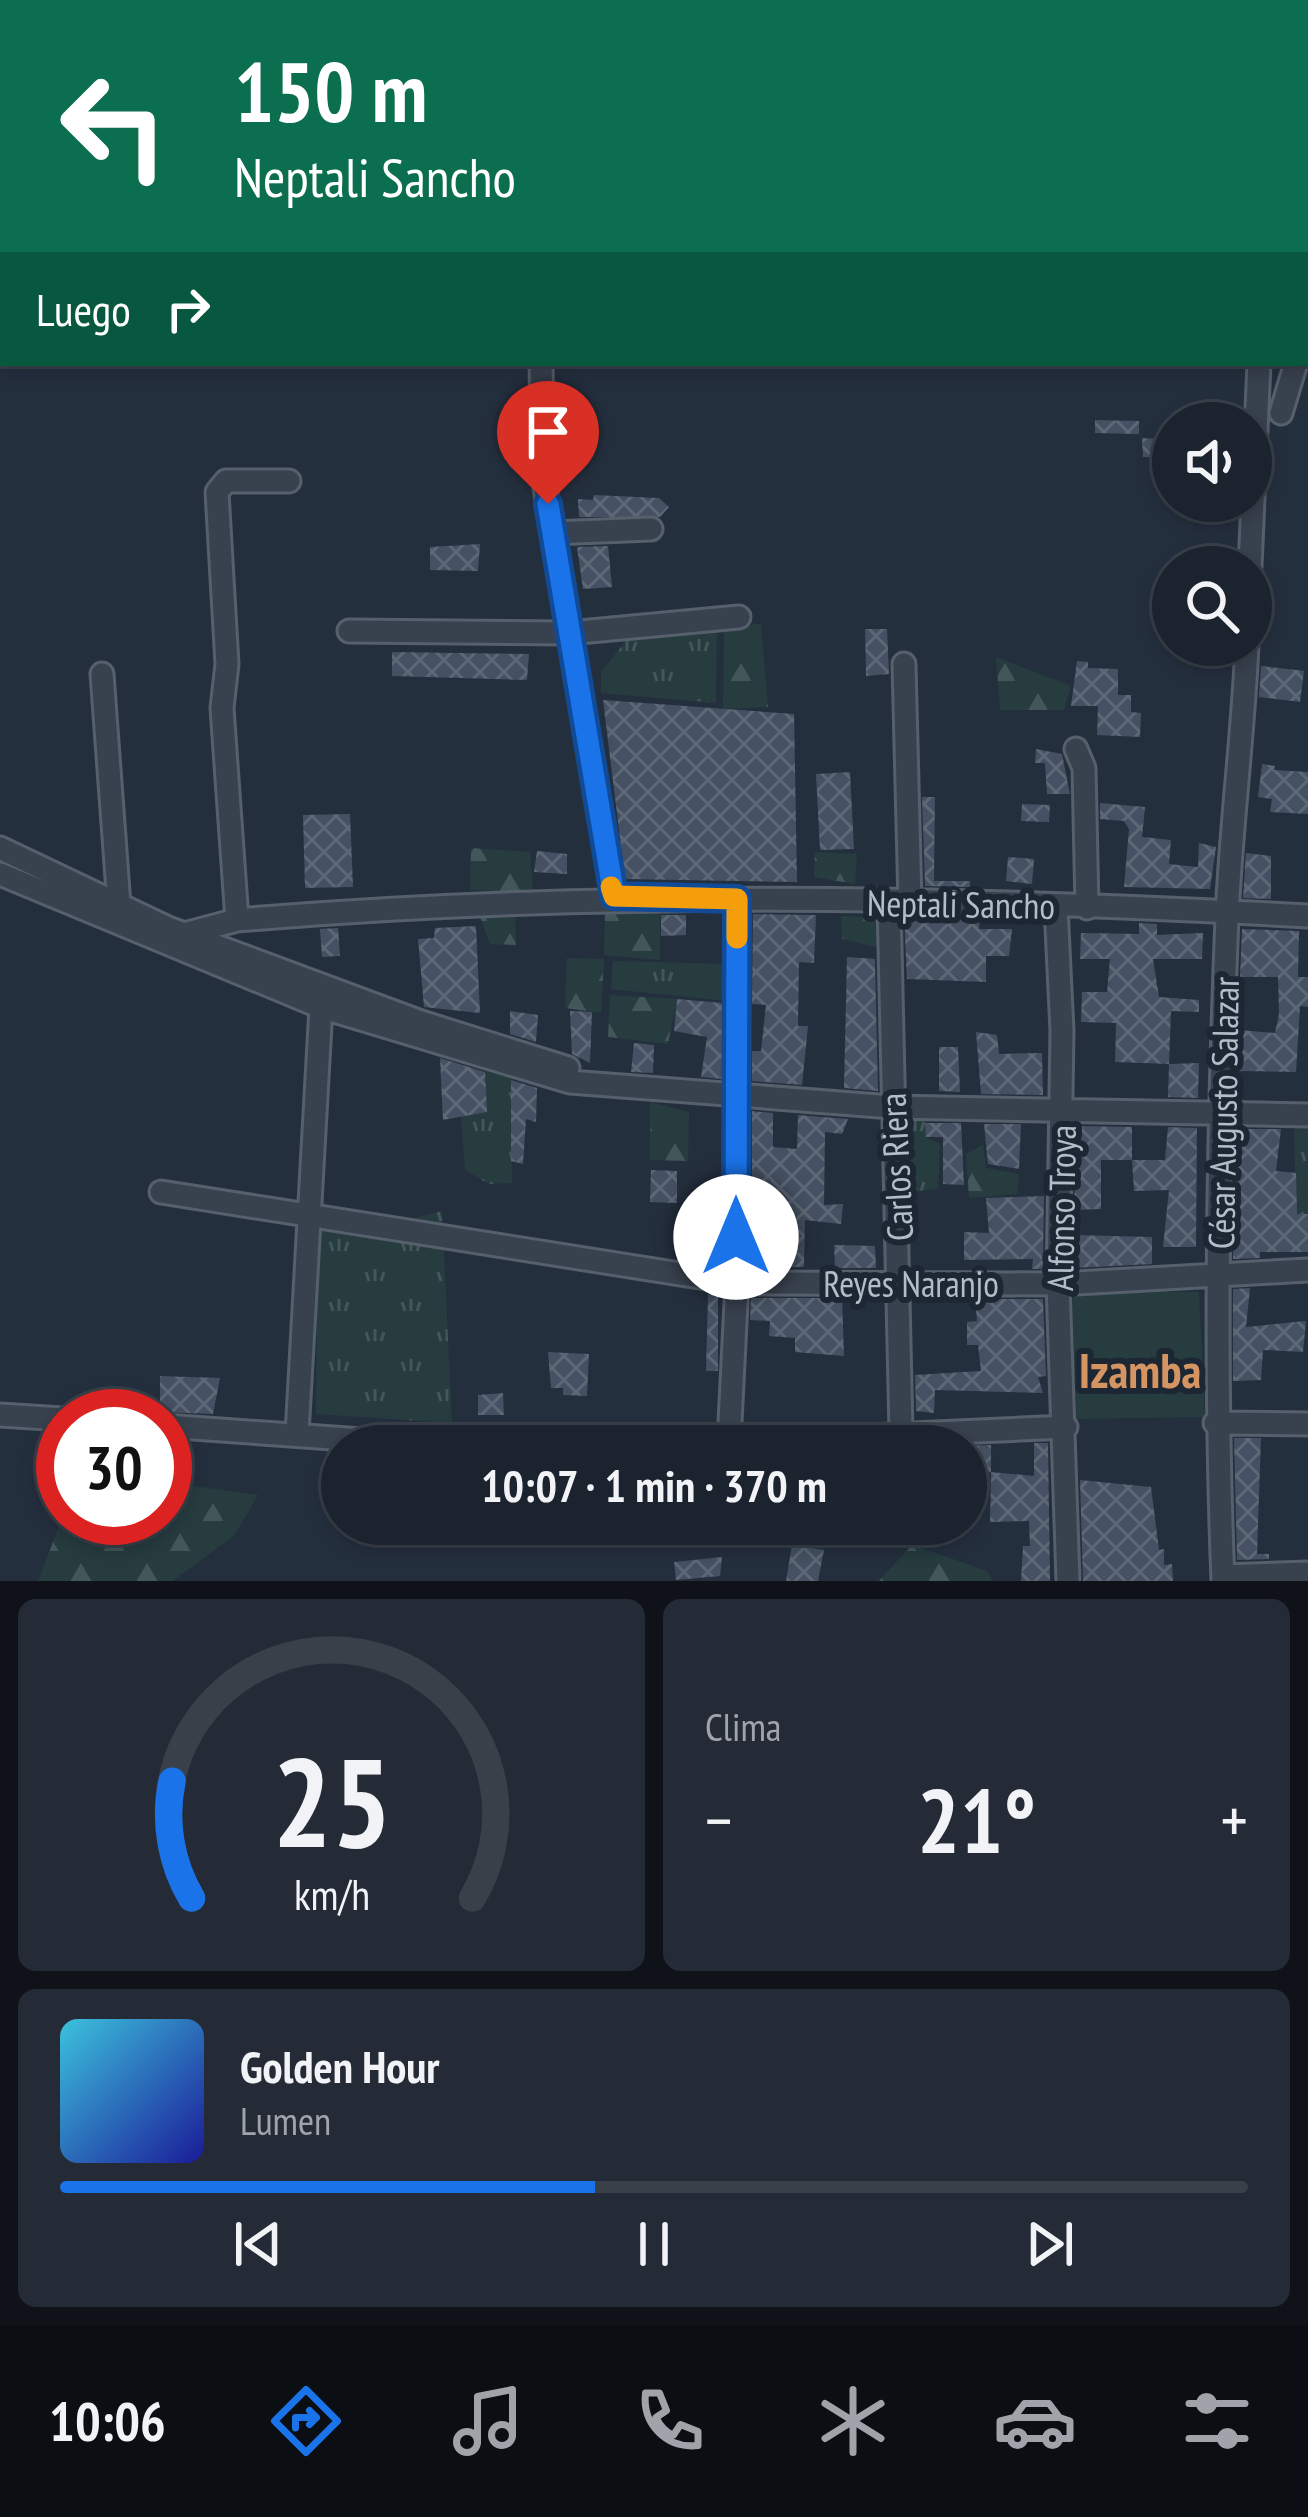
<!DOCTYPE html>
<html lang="es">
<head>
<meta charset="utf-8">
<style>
  :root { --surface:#1b232e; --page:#242b36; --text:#f1f3f6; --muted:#a0a4aa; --line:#39404a; --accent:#1a73e8 }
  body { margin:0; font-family:"PT Sans Narrow",sans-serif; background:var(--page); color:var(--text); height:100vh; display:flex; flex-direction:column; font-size:45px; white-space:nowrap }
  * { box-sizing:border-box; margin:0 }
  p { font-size:39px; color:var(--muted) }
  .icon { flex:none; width:66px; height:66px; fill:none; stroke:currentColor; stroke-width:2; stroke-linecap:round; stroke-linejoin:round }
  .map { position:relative; height:1581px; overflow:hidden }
  .panel { display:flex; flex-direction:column; gap:18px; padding:18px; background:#0f1319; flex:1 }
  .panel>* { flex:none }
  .hud { position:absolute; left:0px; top:0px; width:1308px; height:366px; box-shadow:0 6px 18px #0003,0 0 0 3px var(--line); background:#0b6e4f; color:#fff; overflow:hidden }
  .controls { position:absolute; left:1152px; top:402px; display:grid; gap:24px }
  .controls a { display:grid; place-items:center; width:120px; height:120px; border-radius:50%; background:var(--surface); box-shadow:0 6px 18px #0003,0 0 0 3px var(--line); font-size:60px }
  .speed { position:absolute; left:36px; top:1389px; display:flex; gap:24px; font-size:60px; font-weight:700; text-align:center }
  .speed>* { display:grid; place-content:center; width:156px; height:156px; border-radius:50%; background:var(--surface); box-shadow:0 6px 18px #0003,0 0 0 3px var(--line); line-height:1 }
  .speed .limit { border:18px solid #d22; background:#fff; color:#111 }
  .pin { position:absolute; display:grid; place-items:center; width:102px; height:102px; color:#fff; margin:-123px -51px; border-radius:50% 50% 50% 0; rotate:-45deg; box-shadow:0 0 12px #0007 }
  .pin .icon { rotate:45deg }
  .me { position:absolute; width:132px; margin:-66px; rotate:0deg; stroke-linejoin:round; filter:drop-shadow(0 0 9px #0008) }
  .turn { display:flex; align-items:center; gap:42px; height:252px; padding:0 36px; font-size:54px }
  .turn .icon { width:156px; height:156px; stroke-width:2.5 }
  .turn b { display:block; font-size:84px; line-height:102px }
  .then { display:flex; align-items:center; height:114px; padding:0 36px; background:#0003; gap:24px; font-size:45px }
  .big { font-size:90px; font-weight:700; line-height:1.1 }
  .panel .card { flex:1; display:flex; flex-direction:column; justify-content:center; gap:18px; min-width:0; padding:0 42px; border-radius:18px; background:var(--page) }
  .panel .dial { align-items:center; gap:0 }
  .dial svg { height:312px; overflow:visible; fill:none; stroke:var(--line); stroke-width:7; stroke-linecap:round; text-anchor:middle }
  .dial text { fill:var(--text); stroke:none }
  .song { display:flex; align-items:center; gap:36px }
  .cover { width:144px; height:144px; border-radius:18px; background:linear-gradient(135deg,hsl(190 70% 55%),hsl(240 70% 35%)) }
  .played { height:12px; border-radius:6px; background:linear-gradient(90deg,var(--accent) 45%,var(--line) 45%) }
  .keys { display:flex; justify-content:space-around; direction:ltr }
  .heat { display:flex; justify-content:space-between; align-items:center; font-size:66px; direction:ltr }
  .panel .tiles { flex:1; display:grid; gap:18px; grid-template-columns:1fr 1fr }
  .card:last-child { grid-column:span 2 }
  .trip { position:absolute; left:321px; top:1425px; width:666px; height:120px; border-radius:60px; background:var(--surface); box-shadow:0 6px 18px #0003,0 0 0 3px var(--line); font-weight:700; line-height:120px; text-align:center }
  .dock { display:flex; height:192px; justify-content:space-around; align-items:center; background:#0b0e12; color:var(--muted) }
  .dock .icon { width:84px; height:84px }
  .dock .active { color:var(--accent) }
  .dock b { font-size:54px; color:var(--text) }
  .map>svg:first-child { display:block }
</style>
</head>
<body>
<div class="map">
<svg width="1308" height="1581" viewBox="0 0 1308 1581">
  <defs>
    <pattern id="grass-tufts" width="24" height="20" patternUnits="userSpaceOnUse" patternTransform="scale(3)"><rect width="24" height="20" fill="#263c3f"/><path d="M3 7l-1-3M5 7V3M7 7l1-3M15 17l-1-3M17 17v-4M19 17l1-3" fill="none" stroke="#435659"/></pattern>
    <pattern id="forest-firs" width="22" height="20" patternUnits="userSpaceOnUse" patternTransform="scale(3)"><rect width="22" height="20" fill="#263c3f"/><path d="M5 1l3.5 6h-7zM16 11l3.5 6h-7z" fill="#435659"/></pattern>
    <pattern id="building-cross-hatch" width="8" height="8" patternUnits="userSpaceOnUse" patternTransform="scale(3)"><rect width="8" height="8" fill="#455162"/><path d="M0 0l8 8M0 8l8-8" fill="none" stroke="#5d6877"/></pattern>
  </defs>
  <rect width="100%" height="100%" fill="#242f3e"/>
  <!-- grass -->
  <path fill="url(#grass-tufts)" d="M637,627L717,630L716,703L601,693V672Z
    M613,961L727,964V1001L611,989Z
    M485,1071L511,1077L512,1183L489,1184L465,1170L461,1116L486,1112Z
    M925,1117L926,1137L940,1144L938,1189L909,1192L906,1118Z
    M1294,1119H1308V1214H1296Z
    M442,1211L452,1423L316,1414L318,1217L378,1228Z"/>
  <!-- forest -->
  <path fill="url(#forest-firs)" d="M761,624L768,707L723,709L724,625Z
    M996,657L1071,686L1064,710H1000Z
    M471,848L530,852L533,892L470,890Z
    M815,852L857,854L855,884L814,877Z
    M478,911L515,912L516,945L490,944Z
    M605,911L660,913V960L604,955Z
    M841,916L881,917V948L842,939Z
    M567,958L604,959L601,1013L565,1008Z
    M610,995L677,999L668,1044L608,1037Z
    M650,1102L689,1112L688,1161L650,1160Z
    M983,1145L986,1168L1019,1174L1017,1194L969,1198L966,1154Z
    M166,1482L258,1495L234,1536L172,1581H38L63,1516L165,1518Z
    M912,1545L987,1571L993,1581H879Z"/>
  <!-- park -->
  <path fill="#263c3f" d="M1072,1292H1199L1205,1417L1076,1419Z"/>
  <!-- building -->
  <path fill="url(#building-cross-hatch)" d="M1095,420L1139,421V434L1095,433Z
    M1142,438L1173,440V457H1143Z
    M594,495L659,498L669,507L660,517H579L578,499L593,500Z
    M480,544L478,571L430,570V547Z
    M608,546L612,587L583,589L577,547Z
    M865,629H887L889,674L866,676Z
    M392,652L529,654L527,680L392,676Z
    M1077,661L1088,662V668L1118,669V695H1131V712L1141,713L1140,737L1097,735L1098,706H1071Z
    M1261,666L1304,671L1300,702L1259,697Z
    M603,700L794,714L797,882L625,879Z
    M1036,749L1062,754L1070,794H1047L1045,763H1035Z
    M1262,764L1275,766L1274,770L1308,772V814L1270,812L1272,799L1258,797Z
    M850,772L854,849L820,850L816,774Z
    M922,797H935L934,881H970V887L925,886Z
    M1100,803L1145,807L1142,837L1171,840L1169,864L1198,867L1199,843L1216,847L1210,889L1124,887L1129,829L1124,821L1100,819Z
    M1022,804L1050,805L1049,822L1021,821Z
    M350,814L353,887L305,888L303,815Z
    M537,851L567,854V874L534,872Z
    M1246,853L1271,856V899L1243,898Z
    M1008,857L1034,859L1032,884L1006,881Z
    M753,914L816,915L814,963L799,962L798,1026H808L802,1085L752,1081V1051H761L766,1005L752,1004Z
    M661,915H686V935L661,936Z
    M904,917H980L979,929H1012L1009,956H986V982L907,979Z
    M1139,923L1157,924V935L1203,933L1202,959H1153L1159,997L1199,1000V1012L1171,1011L1169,1064L1115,1062L1116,1023L1081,1022L1082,992H1107L1110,959H1080L1081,933L1139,934Z
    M476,926L480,1013L424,1007L418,939L434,938L435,928Z
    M338,928L340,956L322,957L320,929Z
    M1242,929L1299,931L1298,977H1308V1007L1300,1006L1296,1072L1237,1071L1238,1030L1275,1033L1279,1014L1278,977H1240Z
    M847,957L875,959L878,1091L844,1088Z
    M677,999L722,1003V1079L701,1077L707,1037L674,1031Z
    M510,1011L538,1015L536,1042L510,1034Z
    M570,1011L592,1012L590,1063L572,1054Z
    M976,1032L997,1035L999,1054L1042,1053L1043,1095L981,1094Z
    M634,1043L654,1045L653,1073L631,1072Z
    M939,1047H958L960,1092L939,1091Z
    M440,1058L485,1072L487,1112L443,1120Z
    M1199,1063L1198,1098L1168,1097L1169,1064Z
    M511,1080L537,1088L536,1122L526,1119L523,1164L511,1161Z
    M752,1111L773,1113V1147L797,1149L798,1115L848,1119L842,1134L825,1132L824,1205L843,1204L841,1224L805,1220L804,1267L752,1268Z
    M925,1123H961L964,1185L943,1184V1137H926Z
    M984,1124H1021L1019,1169L988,1164Z
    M1076,1126L1132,1127V1160H1101V1209L1074,1210Z
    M1168,1127L1197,1128L1196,1247H1163L1169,1190L1134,1191L1132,1160H1165Z
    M1235,1129H1281L1276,1171L1296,1173L1297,1214H1308V1252H1260V1258L1233,1259Z
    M651,1170L677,1171V1203L650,1202Z
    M1044,1196L1043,1269H1032L1033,1259L964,1260V1232L989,1233L986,1198Z
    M1074,1235L1152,1237V1264L1073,1268Z
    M834,1245L875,1246L876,1268H835Z
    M1250,1288L1246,1327L1306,1321L1303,1352L1263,1350L1261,1380L1233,1381V1289Z
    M708,1294L718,1295V1371H706Z
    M751,1298H842L844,1356L795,1352V1338L769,1336L770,1321L750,1320Z
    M975,1299H1043L1046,1376L1038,1377L1043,1393L935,1390L934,1413L916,1411L915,1375L981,1371L978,1345H967V1322L977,1321Z
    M548,1352L589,1354L587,1396L563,1395V1388H551Z
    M160,1376L220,1378L213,1414L160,1412Z
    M503,1393L504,1415H478V1395Z
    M1234,1438H1261L1257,1554H1269V1559L1237,1560Z
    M1034,1443H1048L1050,1581H1021L1023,1546H1030L1029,1521L990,1522L991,1472L1034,1476Z
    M991,1445V1472L973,1475L970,1446Z
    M1080,1480L1151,1487L1159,1550L1164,1549V1565L1172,1564L1173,1581H1083Z
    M792,1545L824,1550L818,1581H786Z
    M722,1557L720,1576L676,1580L674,1562Z"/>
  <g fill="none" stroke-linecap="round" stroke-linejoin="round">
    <defs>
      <path id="minor" d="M67,0V3
        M533,0V3
        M1267,0V3
        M1305,138H1308
        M0,159H3
        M1305,322L1308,314
        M541,363L543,476L613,896
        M1281,413L1296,363
        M552,533L651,529
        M1250,567L1259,363
        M349,631L569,633L739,617
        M904,664L910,903
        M102,674L119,905
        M1076,749L1084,768L1087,908
        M0,848L168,928L421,1022L568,1068
        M0,874L321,1007L570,1082L892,1107L1308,1115
        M889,903L901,1431
        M1056,907L1062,1031L1058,1284L1068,1581
        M237,920C594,890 950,896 1308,916
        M188,933L237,920L222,708L227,664L217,492L226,481H289
        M161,1192L737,1283L1058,1284L1308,1270
        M0,1415L63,1419
        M1215,1423L1308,1424
        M165,1426L445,1446
        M297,1434L321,1007
        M729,1442L737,1283V899
        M643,1446L1066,1427
        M1223,1576L1308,1573
        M1223,1581C1214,1360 1218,1138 1227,917C1231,826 1243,736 1247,645"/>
    </defs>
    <!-- minor casing -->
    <use href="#minor" stroke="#565f6c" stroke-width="27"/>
    <!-- minor -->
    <use href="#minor" stroke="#38414e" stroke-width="21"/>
  </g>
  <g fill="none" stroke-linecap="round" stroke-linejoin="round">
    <defs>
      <path id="route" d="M548,504L614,896L737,899L736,1237"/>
    </defs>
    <!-- route casing -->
    <use href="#route" stroke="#114b97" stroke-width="30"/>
    <!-- route -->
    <use href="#route" stroke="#1a73e8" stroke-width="21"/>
    <!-- slow -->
    <path stroke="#f59e0b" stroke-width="21" d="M611,887L614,896L737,899V938"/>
  </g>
  <g text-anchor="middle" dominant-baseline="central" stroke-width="12" stroke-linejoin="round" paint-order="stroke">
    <!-- street labels -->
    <g font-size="36" fill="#b4bcc9" stroke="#1d2633">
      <text transform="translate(961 904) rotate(1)">Neptali Sancho</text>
      <text transform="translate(1223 1113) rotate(-89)">César Augusto Salazar</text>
      <text transform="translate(896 1167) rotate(-93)">Carlos Riera</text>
      <text transform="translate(1061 1208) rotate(-89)">Alfonso Troya</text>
      <text x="911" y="1283">Reyes Naranjo</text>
    </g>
    <!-- district labels -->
    <g font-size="48" font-weight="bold" fill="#d59563" stroke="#1d2633">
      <text x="1140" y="1370">Izamba</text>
    </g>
  </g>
</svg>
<div class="controls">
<a><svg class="icon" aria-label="sound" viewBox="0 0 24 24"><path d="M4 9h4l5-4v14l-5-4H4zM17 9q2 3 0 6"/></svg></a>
<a><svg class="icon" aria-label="search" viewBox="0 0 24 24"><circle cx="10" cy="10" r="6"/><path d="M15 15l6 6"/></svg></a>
</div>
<div class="speed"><div class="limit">30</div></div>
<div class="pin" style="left:548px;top:504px;background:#d93025"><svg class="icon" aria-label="arrive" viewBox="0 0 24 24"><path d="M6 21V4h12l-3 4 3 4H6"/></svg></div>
<svg class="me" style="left:736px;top:1237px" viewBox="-20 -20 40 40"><circle r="19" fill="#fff"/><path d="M0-13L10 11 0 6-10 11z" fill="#1a73e8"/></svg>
<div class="trip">10:07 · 1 min · 370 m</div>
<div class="hud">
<div class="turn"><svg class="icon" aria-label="left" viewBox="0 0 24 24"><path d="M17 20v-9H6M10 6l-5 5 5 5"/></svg><div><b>150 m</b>Neptali Sancho</div></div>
<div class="then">Luego<svg class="icon" aria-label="right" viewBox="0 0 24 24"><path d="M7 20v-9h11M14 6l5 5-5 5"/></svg></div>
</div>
</div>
<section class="panel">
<div class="tiles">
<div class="card dial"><svg viewBox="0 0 100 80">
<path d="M14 69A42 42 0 1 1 86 69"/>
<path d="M14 69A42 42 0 0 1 9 39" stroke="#1a73e8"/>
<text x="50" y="56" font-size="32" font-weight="700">25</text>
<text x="50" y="72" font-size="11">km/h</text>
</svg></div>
<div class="card"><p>Clima</p>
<div class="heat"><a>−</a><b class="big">21°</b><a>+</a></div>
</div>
<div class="card">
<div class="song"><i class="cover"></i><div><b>Golden Hour</b><p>Lumen</p></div></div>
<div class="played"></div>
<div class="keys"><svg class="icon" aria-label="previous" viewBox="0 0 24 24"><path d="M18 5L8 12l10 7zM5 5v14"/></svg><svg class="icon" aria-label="pause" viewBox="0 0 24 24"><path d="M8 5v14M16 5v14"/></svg><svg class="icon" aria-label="next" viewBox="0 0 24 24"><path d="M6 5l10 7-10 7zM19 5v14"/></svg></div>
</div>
</div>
</section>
<nav class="dock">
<b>10:06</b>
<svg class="icon active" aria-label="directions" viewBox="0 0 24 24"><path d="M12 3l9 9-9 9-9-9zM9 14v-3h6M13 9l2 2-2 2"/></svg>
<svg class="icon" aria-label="music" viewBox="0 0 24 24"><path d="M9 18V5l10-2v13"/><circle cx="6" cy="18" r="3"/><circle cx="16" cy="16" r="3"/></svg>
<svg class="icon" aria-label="phone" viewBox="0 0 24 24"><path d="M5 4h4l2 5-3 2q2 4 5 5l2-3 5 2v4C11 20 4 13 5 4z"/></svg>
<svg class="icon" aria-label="climate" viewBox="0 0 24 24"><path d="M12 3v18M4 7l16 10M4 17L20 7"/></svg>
<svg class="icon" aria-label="car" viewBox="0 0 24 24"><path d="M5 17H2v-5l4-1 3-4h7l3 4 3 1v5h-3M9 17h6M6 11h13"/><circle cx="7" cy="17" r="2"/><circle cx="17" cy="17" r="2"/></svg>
<svg class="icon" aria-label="filters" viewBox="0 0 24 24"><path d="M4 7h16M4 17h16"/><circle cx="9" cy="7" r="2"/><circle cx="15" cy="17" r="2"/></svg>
</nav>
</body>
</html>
